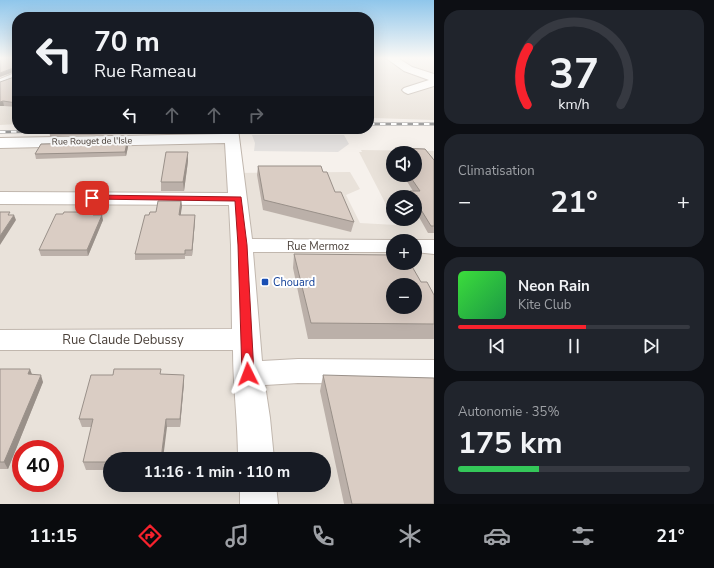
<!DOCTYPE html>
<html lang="fr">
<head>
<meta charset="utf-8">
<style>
  :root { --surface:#171b24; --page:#20242c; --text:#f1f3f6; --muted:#9ea1a6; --line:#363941; --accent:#f7222d }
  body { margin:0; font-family:"Nunito Sans",sans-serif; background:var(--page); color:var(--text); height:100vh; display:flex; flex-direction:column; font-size:15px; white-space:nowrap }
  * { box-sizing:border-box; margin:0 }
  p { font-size:13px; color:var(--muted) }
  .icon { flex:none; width:22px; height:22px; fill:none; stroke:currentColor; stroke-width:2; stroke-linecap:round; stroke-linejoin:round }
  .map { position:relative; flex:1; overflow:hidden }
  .panel { display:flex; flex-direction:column; gap:10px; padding:10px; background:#0d0f14; width:280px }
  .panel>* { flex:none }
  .hud { position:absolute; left:12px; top:12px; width:362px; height:122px; border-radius:16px; box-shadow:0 4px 16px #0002; background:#171b24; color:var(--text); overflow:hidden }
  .controls { position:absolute; left:386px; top:146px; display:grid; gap:8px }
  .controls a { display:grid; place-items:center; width:36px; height:36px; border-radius:50%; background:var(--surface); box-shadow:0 4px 16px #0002; font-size:20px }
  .speed { position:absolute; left:12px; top:440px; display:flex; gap:8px; font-size:20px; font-weight:700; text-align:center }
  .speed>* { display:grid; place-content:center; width:52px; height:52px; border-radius:50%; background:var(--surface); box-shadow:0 4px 16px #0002; line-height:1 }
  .speed .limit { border:6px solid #d22; background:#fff; color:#111 }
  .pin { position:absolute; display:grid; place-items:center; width:34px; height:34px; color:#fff; margin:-17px; border-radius:8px; box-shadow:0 2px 6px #0006 }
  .me { position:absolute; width:44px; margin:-22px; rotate:357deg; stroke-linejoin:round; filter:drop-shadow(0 0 3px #0008) }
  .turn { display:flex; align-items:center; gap:14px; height:84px; padding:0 16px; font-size:18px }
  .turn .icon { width:52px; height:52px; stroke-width:2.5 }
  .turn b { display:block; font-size:28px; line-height:34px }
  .lanes { display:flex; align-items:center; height:38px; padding:0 16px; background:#0003; justify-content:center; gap:20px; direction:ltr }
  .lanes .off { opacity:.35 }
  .big { font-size:30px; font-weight:700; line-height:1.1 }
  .panel .tile { flex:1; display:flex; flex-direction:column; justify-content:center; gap:6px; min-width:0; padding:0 14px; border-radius:16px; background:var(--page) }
  .panel .dial { align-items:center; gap:0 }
  .dial svg { height:104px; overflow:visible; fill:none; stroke:var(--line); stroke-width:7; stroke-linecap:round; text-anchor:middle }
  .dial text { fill:var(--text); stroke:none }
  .song { display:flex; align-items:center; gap:12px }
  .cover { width:48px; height:48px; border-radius:6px; background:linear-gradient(135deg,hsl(120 70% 55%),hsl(140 70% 35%)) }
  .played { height:4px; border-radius:2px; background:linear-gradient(90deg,var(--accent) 55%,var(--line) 55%) }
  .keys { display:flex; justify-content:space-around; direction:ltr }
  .heat { display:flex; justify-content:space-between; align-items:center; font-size:22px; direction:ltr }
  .charge { height:6px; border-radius:3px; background:linear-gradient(90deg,#34c759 35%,var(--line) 0) }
  .trip { position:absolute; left:103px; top:452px; width:228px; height:40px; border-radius:20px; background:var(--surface); box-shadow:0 4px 16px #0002; font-weight:700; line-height:40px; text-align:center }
  .tabs { display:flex; height:64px; justify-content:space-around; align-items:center; background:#090b0e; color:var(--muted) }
  .tabs .icon { width:28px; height:28px }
  .tabs .on { color:var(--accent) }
  .tabs b { font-size:18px; color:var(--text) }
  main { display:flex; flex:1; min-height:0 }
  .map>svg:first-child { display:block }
</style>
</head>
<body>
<main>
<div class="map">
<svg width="434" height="504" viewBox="0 0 434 504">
  <rect width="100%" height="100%" fill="#f6f1ec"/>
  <!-- residential -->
  <path fill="#e9e2da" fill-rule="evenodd" d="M0,58H17V124L0,125Z
    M369,58H434V120L373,118L374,120H369Z
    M231,133L235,173L350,172L360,189L346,195L360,223L396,225L393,219H415V197H393V218L359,152H362L361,150L434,151V504H0V138ZM393,153H415V175H393ZM393,241H415V263H393ZM393,285H415V307H393ZM21,449H55V483H21ZM110,459H324V485H110Z"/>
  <!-- parking -->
  <path fill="#e5e2e0" d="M252,135H344L349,144L338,152L254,151L255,143Z"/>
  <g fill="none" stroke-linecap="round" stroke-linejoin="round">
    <defs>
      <path id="minor" d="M386,58H398L412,67L434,74V86L408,94L404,92L402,90L404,88L429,80L404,71Z
        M17,72V79L0,85V79Z
        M224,129H238L252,239L393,240L399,241H393V252H253L262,361L298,359L434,360V384L298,383L265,385L270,418L274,459H238C238,422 233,386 233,350H0V330L232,329L231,245L229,205L0,204V192L228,193L225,143L0,148V138L224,134Z
        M415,240H434V254L415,252V241H409Z
        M240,485H276L278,504H240Z"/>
    </defs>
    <!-- minor casing -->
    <use href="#minor" stroke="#c1b7ae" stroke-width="2"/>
    <!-- minor -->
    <use href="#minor" fill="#fff" fill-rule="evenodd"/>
    <defs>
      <path id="rail" d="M369,124H434
        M121,130L149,129
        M0,132L61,131"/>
    </defs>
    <!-- rail casing -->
    <use href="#rail" stroke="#9a9a9a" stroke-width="3"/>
    <!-- rail -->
    <use href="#rail" stroke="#fff" stroke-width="2" stroke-dasharray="5.5" stroke-linecap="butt"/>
  </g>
  <!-- wall -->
  <path fill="#bbb0a9" d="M17,76V107L4,106H0V82Z
    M49,129H132L131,134L50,136Z
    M127,142L128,147L126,156L36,159L35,154Z
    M395,148L425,149L434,160V233H428L415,210V197H408L410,191H413L403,175H415V153H394Z
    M188,161L184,191H161V182Z
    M258,166L335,192L354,222L351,232L263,210L257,175Z
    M181,201L182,206L180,215L195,220L192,256H185V259L135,260V254L149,215L156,212Z
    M95,215L103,220L88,256H41L39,250Z
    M294,254L421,282L434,295V339H308L293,268Z
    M0,369L32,374L43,382L8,469H0Z
    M161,375L184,383L180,427H167L110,459V470H86L83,462L92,427H82L79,419Z
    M323,375L434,504H344L320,391Z"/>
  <!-- shaded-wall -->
  <path fill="#999089" d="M16,67V71L0,77V73Z
    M3,101L4,106H0V102Z
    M127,142L128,147L126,156L125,152Z
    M188,152V161L184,191L183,182Z
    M181,201L182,206L180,220L179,215Z
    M14,215L16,220L0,245V236Z
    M102,215L103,220L88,256L87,250Z
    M195,215V220L192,256V250Z
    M30,369L33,377L28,374Z
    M41,375L43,382L8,469L4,462Z
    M184,375V383L180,427V419Z
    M166,419L167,427L163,459H161Z"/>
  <!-- building -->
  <path fill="#dacdc4" stroke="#999089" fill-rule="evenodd" d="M0,58H17V68L16,67L0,73Z
    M17,76V103L3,101L0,102V82Z
    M127,142L125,152L35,154L41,144Z
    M395,148L425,149L434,160V226H431L415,200V197H413L410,191H420L409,175H415V153H399Z
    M166,152H188L183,182H161Z
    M258,166H321L323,172H327L335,192H341L354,222L264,200Z
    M158,201H181L179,215H195L192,250H185V254H135L145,215H149L150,212H156Z
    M0,212H10L8,215H14L0,236Z
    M64,212H94L93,215H102L87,250H39L56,214H63Z
    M294,254L393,255V263H410L421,282H427L434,295V324L311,323ZM393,285H415V307H393Z
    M0,369H30L28,374L41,375L4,462H0Z
    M114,369H161L160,374L184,375L180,419H166L161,459H110V462H83L93,419H79L91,375H113Z
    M323,375L434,378V504H352Z"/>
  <!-- sky -->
  <linearGradient id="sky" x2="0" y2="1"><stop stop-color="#8fc6eb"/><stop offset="0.45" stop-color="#fbf9f6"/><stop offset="1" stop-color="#fbf9f6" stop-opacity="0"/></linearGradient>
  <rect width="434" height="129" fill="url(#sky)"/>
  <!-- route -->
  <path fill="#f7222d" stroke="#a1161d" d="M92,195L241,197L247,245L254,374L252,377L248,379L244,377L242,374L238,245L235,201L90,199V196Z"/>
  <!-- markers -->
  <rect fill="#1a4fb4" stroke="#fff" stroke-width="1.5" x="261" y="278" width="8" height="8" rx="2"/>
  <g text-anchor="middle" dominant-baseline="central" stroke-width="4" stroke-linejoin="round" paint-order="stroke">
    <!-- far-street labels -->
    <g font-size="9" fill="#4a4039" stroke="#fff">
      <text transform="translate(92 141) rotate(-1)">Rue Rouget de l'Isle</text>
    </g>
    <!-- street labels -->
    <g font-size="11" fill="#4a4039" stroke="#fff">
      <text x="318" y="246">Rue Mermoz</text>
    </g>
    <!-- transit labels -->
    <g font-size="11" fill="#164399" stroke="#fff" text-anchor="start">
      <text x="273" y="282">Chouard</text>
    </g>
    <!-- near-street labels -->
    <g font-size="13" fill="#4a4039" stroke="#fff">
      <text x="123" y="340">Rue Claude Debussy</text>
    </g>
  </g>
</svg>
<div class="controls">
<a><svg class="icon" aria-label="sound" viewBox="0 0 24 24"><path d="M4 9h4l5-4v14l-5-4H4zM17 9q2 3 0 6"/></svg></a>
<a><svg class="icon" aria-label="layers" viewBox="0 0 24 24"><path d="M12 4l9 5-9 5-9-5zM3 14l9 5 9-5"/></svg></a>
<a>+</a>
<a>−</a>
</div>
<div class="speed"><div class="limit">40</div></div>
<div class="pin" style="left:92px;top:198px;background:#d93025"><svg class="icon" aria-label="arrive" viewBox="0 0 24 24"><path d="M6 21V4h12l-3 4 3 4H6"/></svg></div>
<svg class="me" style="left:248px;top:374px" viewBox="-20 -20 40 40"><path d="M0-17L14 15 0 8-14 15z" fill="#f7222d" stroke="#fff" stroke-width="4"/></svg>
<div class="trip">11:16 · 1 min · 110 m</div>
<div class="hud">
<div class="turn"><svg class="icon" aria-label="left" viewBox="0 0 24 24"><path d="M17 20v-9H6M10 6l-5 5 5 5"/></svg><div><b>70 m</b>Rue Rameau</div></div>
<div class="lanes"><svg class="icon" aria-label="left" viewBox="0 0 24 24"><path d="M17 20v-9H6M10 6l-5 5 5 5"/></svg><svg class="icon off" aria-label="ahead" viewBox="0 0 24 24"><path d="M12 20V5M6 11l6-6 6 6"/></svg><svg class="icon off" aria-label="ahead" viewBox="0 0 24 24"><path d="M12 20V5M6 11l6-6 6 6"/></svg><svg class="icon off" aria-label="right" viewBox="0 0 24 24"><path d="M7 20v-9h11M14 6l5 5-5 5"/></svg></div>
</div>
</div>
<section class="panel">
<div class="tile dial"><svg viewBox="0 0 100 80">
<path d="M14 69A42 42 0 1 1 86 69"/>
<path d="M14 69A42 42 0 0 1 15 25" stroke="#f7222d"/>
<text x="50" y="56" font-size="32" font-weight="700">37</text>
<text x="50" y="72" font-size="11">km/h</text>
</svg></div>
<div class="tile"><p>Climatisation</p>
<div class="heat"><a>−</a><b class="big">21°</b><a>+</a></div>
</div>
<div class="tile">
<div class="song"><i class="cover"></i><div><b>Neon Rain</b><p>Kite Club</p></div></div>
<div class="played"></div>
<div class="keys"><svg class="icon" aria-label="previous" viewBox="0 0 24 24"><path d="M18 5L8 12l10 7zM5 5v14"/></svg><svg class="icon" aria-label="pause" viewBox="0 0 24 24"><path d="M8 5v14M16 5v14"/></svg><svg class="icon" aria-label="next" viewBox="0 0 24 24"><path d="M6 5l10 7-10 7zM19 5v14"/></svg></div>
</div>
<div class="tile"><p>Autonomie · 35%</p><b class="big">175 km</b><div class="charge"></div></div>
</section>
</main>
<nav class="tabs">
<b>11:15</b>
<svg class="icon on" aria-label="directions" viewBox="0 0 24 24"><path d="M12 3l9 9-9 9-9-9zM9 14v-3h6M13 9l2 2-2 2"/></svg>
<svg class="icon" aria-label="music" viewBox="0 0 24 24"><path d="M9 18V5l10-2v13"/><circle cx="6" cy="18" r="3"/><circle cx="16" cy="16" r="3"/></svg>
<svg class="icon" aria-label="phone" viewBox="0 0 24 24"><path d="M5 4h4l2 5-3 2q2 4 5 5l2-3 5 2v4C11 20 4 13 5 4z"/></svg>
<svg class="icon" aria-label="climate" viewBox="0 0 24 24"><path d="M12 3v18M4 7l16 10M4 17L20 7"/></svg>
<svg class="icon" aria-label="car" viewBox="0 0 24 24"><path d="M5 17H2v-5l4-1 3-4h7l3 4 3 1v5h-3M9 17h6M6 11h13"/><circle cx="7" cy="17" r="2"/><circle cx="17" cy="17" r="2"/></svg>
<svg class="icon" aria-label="filters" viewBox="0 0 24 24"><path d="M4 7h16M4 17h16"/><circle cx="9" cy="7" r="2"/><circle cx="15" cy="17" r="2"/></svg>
<b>21°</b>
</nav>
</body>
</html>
